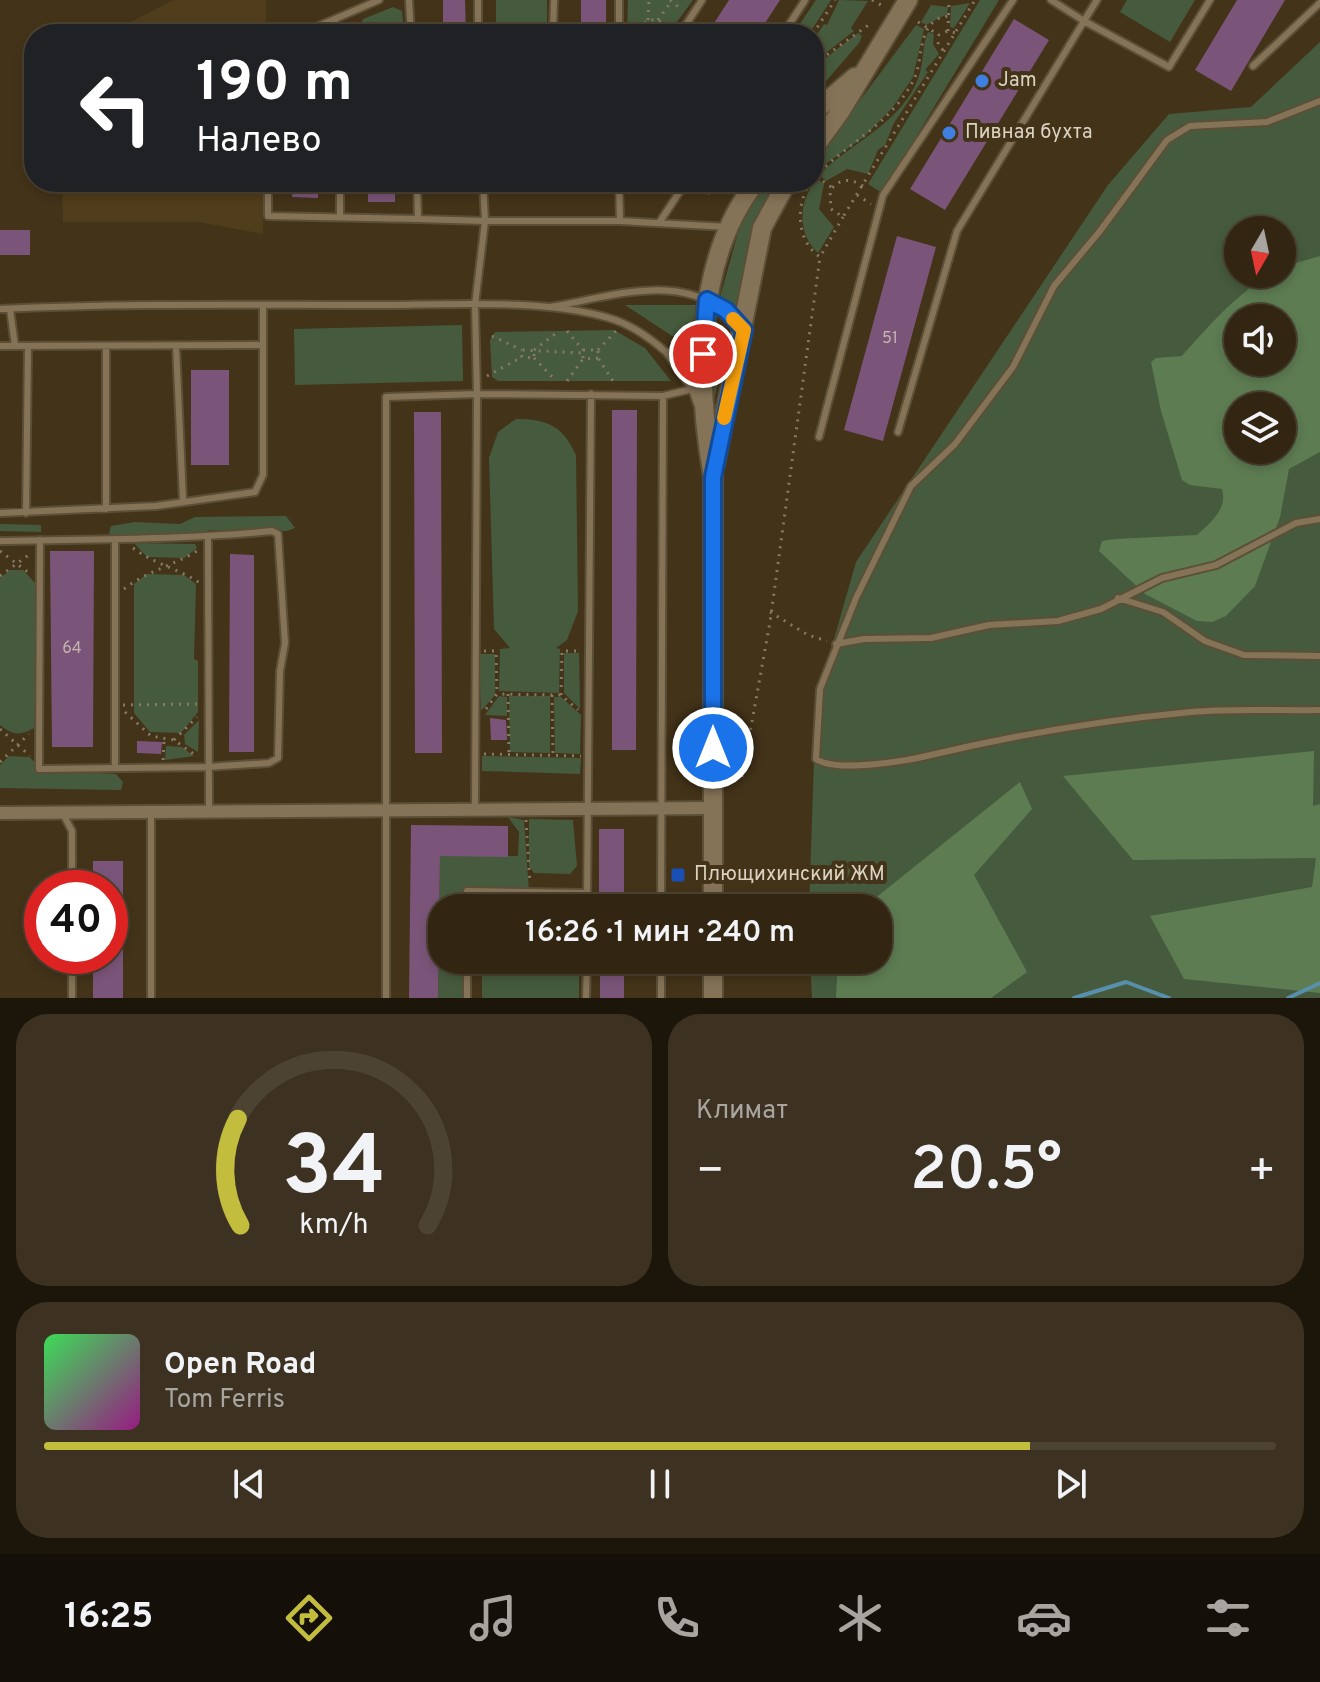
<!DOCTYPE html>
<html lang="ru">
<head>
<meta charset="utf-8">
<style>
  :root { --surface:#322613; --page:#3d3221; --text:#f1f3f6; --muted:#a8a5a0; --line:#4d4333; --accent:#c3bd3e }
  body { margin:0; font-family:Overpass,sans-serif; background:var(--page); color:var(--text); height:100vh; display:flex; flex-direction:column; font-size:30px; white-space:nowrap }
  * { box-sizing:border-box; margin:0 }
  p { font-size:26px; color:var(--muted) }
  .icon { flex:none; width:44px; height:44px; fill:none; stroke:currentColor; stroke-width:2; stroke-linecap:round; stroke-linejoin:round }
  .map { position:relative; height:998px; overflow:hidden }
  .details { display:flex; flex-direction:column; gap:16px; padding:16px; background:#1c150a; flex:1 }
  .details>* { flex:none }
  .hud { position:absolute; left:24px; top:24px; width:800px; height:168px; border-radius:32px; box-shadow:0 4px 12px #0003,0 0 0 2px var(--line); background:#202124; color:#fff; overflow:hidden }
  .needle { width:52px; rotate:189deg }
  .buttons { position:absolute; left:1224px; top:216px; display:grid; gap:16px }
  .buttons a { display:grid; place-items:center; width:72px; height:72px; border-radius:50%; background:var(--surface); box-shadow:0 4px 12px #0003,0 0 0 2px var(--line); font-size:40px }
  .speed { position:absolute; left:24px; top:870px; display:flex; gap:16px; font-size:40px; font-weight:700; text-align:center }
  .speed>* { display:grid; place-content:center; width:104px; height:104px; border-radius:50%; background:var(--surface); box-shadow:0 4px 12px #0003,0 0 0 2px var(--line); line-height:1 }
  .speed .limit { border:12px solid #d22; background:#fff; color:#111 }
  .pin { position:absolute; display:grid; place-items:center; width:68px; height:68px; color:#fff; margin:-34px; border:4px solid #fff; border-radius:50%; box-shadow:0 2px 8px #0007 }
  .me { position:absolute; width:88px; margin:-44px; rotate:0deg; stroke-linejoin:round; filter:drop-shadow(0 0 6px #0008) }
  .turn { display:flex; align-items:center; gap:28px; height:168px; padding:0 40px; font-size:36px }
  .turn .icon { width:104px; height:104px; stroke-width:2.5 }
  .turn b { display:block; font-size:56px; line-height:68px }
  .big { font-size:60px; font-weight:600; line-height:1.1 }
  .details .tile { flex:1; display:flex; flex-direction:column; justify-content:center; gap:12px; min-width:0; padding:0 28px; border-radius:32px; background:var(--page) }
  .details .dial { align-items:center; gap:0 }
  .dial svg { height:208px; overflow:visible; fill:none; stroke:var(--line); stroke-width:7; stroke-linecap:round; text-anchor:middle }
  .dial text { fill:var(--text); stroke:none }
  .song { display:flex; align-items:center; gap:24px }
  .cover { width:96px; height:96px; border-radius:12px; background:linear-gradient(135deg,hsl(130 70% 55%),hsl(310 70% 35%)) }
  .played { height:8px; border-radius:4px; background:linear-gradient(90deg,var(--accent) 80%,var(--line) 80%) }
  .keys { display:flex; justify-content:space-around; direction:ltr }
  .heat { display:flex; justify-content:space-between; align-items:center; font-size:44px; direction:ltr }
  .details .tiles { flex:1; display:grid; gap:16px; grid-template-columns:1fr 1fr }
  .tile:last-child { grid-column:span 2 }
  .trip { position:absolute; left:428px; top:894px; width:464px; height:80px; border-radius:32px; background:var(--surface); box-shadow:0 4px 12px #0003,0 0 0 2px var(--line); font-weight:600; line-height:80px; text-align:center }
  .dock { display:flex; height:128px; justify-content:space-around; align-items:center; background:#140f08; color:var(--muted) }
  .dock .icon { width:56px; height:56px }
  .dock .current { color:var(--accent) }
  .dock b { font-size:36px; color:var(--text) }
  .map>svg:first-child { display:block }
</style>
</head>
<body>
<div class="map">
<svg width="1320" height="998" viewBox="0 0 1320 998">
  <rect width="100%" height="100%" fill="#433319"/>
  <!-- built -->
  <path fill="#503d1b" d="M173,0H266V34H108Z
    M62,182H264L263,234L199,222H63Z"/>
  <!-- green -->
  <path fill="#465b3d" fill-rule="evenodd" d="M496,0H547V34H496Z
    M628,0H693L668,34H627Z
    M816,0H831L809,34H793Z
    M839,0L868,1L851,28L854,31L814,62V39L824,24L827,25Z
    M980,0H999L882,193L868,184Z
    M1127,0H1195L1170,42L1120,12Z
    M970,3L954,28L950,27L951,6Z
    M931,5L948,7L947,14L926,25L921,22Z
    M393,7L402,11L404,34H358L363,19Z
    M916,25L924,29L913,77L893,107L864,137L814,172V162Z
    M928,32L934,34L933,44L939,54L925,70L928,72L894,123L885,145L878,150L868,174L847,169L826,181L820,175L825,169C857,140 904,120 919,76C924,61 922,46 928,32Z
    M858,33L862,36L859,43L814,95V67Z
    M1320,42V998H812L810,960H878V908H809L816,702L856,562L1108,185L1169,114L1251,107ZM1238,230H1282V274H1238ZM1238,318H1282V362H1238ZM1238,406H1282V450H1238Z
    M817,179L824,184L819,209L834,227L818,253C796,233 799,200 817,179Z
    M766,182H776L753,224L740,315L720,297L741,222Z
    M625,305H696L691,338L672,336Z
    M462,325L463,381L295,385L294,329Z
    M614,330L645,348L671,381H498L492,377L490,340L495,332Z
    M725,359L714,399L713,365Z
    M516,419C547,419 563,426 576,455L578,611L567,640L556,648L560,649L559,693L499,691L500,649L510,648L494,629L489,458L498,432Z
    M286,516L295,528L287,531L210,530L189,537L109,534L111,526L135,522L180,524L195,517Z
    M0,524L41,525V532L0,531Z
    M134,543L195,544L197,548L184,558L147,557Z
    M10,570H23L37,585L38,726C22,735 15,737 0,725V578Z
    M147,574L184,575L196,584L194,659L198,661V712L181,733L150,732L134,713V584Z
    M564,653H579L580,709L564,693Z
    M479,654H495V695L481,711Z
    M499,696L507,697V716L485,715Z
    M509,696H550V753L510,752Z
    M554,697H561L581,715L580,754L555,753Z
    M199,720L198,752L185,744L184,735Z
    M166,746L182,747L194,756L165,760Z
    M9,756L29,757L44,770L116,774L123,782L121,790L0,788V765Z
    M482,756L581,758L580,774L482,771Z
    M508,817L524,820L529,892L467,891V908H442V960H467L466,998H438L440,856H518L519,832Z
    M529,819L573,820L577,866L570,874L534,873L529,866Z
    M494,901L567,904L570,908H481Z
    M482,960H579V998H482Z"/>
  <!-- forest -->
  <path fill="#5d7c52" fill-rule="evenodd" d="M1320,256V452L1289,469L1280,517L1255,586L1226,616L1212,622L1197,621L1145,594L1099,551L1102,541L1115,539L1197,535C1211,522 1228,509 1222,489L1190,485L1182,480L1161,411L1151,362L1156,358L1182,356C1202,334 1252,274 1282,274V267ZM1238,318H1282V362H1238ZM1238,406H1282V450H1238Z
    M1314,751L1313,806L1320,804V993L1184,979L1150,916L1312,887L1316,858L1133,860L1063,776Z
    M1020,782L1032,809L974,875L1027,972L991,998H836L838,960H878V908H863Z"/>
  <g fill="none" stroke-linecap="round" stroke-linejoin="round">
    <!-- stream -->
    <path stroke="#588fac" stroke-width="4" d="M1074,998L1126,982L1169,998
      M1288,998L1320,983"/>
  </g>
  <!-- building -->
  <path fill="#7b5579" d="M443,0H465L466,34H443Z
    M581,0H606V26H581Z
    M729,0H780L758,34H707Z
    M1237,0H1285L1231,91L1195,70Z
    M1014,19L1049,40L945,210L910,189Z
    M293,182H318V198L292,197Z
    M368,182H395V202H368Z
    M0,230H30V255H0Z
    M897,236L936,247L883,441L844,430Z
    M191,370H229V465H191Z
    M612,410H637L636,750H612Z
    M414,412H441L442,753H415Z
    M50,551H94L93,747H52Z
    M230,554L254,555V752H229Z
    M490,718L506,720L507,740H491Z
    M137,741L162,742L161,754L137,753Z
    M411,825L508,826V857L440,856L438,998H409Z
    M599,829H624V908H599Z
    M93,861H123V998H93V956H110V888H93Z
    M600,960H624V998H600Z"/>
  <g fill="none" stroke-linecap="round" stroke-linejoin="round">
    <defs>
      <path id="lane" d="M409,0L411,34
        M478,0V34
        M1097,0L1084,21L1169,67L1210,0
        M335,19L336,34
        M300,34L379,0
        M553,34L554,0
        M619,34V0
        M680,34L702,0
        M783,34L805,0
        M1253,66L1320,3
        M1320,101L1267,122L1190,126L1167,140L1100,231L1054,286L1013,367L955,444L911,486L856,598L820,689L816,759C836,773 907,761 931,755C1015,735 1104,720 1191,712C1234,708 1277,711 1320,710
        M268,182V216L418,219
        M340,182V217
        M417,182L418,219L485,221L483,182
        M670,182L682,188
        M620,221L728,227
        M659,223L686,182
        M550,307C616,296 687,268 739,324
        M0,309C123,303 248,305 372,305C444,305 541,298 609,318C630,324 650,338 666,352H734
        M10,309L15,346
        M0,346L263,345V305
        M106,346V509
        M176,346L183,500
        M666,352L692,389L697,404
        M898,432L957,231L1084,21L1051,0
        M819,437L883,195L1013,0
        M0,513L156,506L255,492L263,475V345
        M26,513L28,346
        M208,537L209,810
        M115,540V768
        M0,541C92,539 180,540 272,531L278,534L285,643L280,671L278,758L269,763L207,767L39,769L40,540
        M1118,598L1163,612L1205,641L1244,655L1320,656
        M836,644L864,639L931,638L989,625L1058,621L1101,609L1162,578L1216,565L1296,523L1320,519
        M475,808L477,394L663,396L692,389
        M62,812L72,831V888
        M467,908V891L587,893
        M587,908L591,394
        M661,908L663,396
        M72,956V998
        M467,960V998
        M151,998V812
        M386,998V397L477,394L475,305L485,221H620L619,182
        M586,998L587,960
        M661,998V960"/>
      <path id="street" d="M0,813L713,808"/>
      <path id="secondary" d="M814,112L855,77
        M814,148L840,112L908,0
        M715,464L762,228L787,182
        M713,908V477C696,384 694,260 756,182
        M713,998V960"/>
    </defs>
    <!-- lane casing -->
    <use href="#lane" stroke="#5b4f37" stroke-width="10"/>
    <!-- street casing -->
    <use href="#street" stroke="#5b4f37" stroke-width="16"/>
    <!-- secondary casing -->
    <use href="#secondary" stroke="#5b4f37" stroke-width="22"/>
    <!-- path -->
    <path stroke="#877a64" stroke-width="3" stroke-dasharray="2 6" stroke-linecap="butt" d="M670,0L682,10
      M872,0L881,5
      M648,20L649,0
      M658,20L670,3
      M918,22L939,35
      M948,31L949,0
      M633,34L648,20H658L671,31
      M813,34L835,0
      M943,50L938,45L939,35L948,31L956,33
      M814,64L870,24
      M811,182C795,204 796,241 820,257L843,217
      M863,186C850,178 839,178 830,191L831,209L843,217L975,0
      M831,187L816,176C848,142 890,125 913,81C925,60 915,19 949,16
      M708,194L716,182
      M857,195L871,204
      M567,331L583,350
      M492,336L522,350
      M534,350L559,331
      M598,350L616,331
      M534,354V358L522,357L521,353L522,350L582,353
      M534,358L556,381
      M598,358L583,359V350H598V358L613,381
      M487,376L522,357
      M567,381L583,359
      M133,548C154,564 177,568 200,583
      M0,551L29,573
      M0,576L30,554
      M124,589C147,571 172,566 197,551
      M770,612L808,635L827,641
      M484,651H496L497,695
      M508,694L509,754
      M552,695L553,755
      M561,695L562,651H579
      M123,705L199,704
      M486,709L497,694L552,695H561L578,710
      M125,712L151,736L174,740L198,757
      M0,729L30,756
      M174,740L197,717
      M484,754L581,756
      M163,760L164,740
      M0,762L29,734
      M742,777L770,622L820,257
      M526,820L530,884"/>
    <!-- lane -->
    <use href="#lane" stroke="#857357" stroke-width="6"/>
    <!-- street -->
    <use href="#street" stroke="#857357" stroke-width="12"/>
    <!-- secondary -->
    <use href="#secondary" stroke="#857357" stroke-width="18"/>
  </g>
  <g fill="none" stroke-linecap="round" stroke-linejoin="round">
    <defs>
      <path id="route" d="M703,354L707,300L726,310L744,330L713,477V748"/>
    </defs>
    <!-- route casing -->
    <use href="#route" stroke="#114b97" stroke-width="20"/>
    <!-- route -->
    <use href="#route" stroke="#1a73e8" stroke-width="14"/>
    <!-- slow -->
    <path stroke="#f59e0b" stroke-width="14" d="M724,418L744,330L733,319"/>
  </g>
  <!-- markers -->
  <g fill="#3f7fe0" stroke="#433319" stroke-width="3">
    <circle cx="982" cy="81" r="8"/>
    <circle cx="949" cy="133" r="8"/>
  </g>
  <rect fill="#1a4fb4" stroke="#433319" stroke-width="3" x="670" y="867" width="16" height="16" rx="4"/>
  <g text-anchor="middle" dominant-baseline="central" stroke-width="8" stroke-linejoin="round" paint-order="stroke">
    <!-- number labels -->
    <g font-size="16" fill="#c4b4b0">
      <text x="890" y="339">51</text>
      <text x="72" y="649">64</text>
    </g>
    <!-- poi labels -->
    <g font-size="20" fill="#dcd3c3" stroke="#433319" text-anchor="start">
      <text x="998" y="81">Jam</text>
      <text x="965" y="133">Пивная бухта</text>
      <text x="694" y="875">Плющихинский ЖМ</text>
    </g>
  </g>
</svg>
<div class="buttons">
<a><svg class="needle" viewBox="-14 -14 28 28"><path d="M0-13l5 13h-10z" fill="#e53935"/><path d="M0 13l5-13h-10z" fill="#a8a5a0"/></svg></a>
<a><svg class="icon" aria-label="sound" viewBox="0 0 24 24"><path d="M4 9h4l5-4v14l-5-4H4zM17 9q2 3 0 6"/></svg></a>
<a><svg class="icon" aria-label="layers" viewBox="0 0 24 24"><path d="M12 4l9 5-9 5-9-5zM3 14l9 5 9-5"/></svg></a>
</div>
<div class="speed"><div class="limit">40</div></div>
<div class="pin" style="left:703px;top:354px;background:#d93025"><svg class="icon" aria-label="arrive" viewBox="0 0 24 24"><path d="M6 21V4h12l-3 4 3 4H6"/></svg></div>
<svg class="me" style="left:713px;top:748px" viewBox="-20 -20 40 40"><circle r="17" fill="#1a73e8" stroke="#fff" stroke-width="3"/><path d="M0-11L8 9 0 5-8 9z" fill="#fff"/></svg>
<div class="trip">16:26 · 1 мин · 240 m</div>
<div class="hud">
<div class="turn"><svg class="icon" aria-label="left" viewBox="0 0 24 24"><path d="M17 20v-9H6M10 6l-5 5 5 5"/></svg><div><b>190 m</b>Налево</div></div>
</div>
</div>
<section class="details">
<div class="tiles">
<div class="tile dial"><svg viewBox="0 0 100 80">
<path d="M14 69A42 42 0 1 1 86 69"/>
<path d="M14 69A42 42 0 0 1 13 28" stroke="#c3bd3e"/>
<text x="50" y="56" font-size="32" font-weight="700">34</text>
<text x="50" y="72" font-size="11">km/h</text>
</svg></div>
<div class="tile"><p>Климат</p>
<div class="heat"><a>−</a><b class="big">20.5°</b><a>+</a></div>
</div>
<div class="tile">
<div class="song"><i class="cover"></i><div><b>Open Road</b><p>Tom Ferris</p></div></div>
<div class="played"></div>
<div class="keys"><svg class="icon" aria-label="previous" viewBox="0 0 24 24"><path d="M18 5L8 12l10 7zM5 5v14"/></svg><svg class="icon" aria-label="pause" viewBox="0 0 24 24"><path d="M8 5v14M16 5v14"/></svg><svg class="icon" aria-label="next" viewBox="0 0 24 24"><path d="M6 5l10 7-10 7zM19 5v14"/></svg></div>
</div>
</div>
</section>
<nav class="dock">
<b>16:25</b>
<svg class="icon current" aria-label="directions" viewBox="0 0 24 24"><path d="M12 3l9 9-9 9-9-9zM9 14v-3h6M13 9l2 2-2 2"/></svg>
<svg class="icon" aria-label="music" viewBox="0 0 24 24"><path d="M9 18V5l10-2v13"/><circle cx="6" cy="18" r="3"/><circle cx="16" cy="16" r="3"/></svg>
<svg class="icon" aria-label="phone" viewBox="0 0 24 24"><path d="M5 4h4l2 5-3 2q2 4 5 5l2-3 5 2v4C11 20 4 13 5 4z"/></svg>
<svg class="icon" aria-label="climate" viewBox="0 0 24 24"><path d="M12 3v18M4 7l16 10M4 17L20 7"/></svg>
<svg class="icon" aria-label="car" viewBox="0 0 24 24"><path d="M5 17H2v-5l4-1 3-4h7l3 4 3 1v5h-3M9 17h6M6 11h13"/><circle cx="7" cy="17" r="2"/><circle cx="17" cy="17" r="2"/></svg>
<svg class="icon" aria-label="filters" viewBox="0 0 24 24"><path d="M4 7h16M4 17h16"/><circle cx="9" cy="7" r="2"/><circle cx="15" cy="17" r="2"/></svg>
</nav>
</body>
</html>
